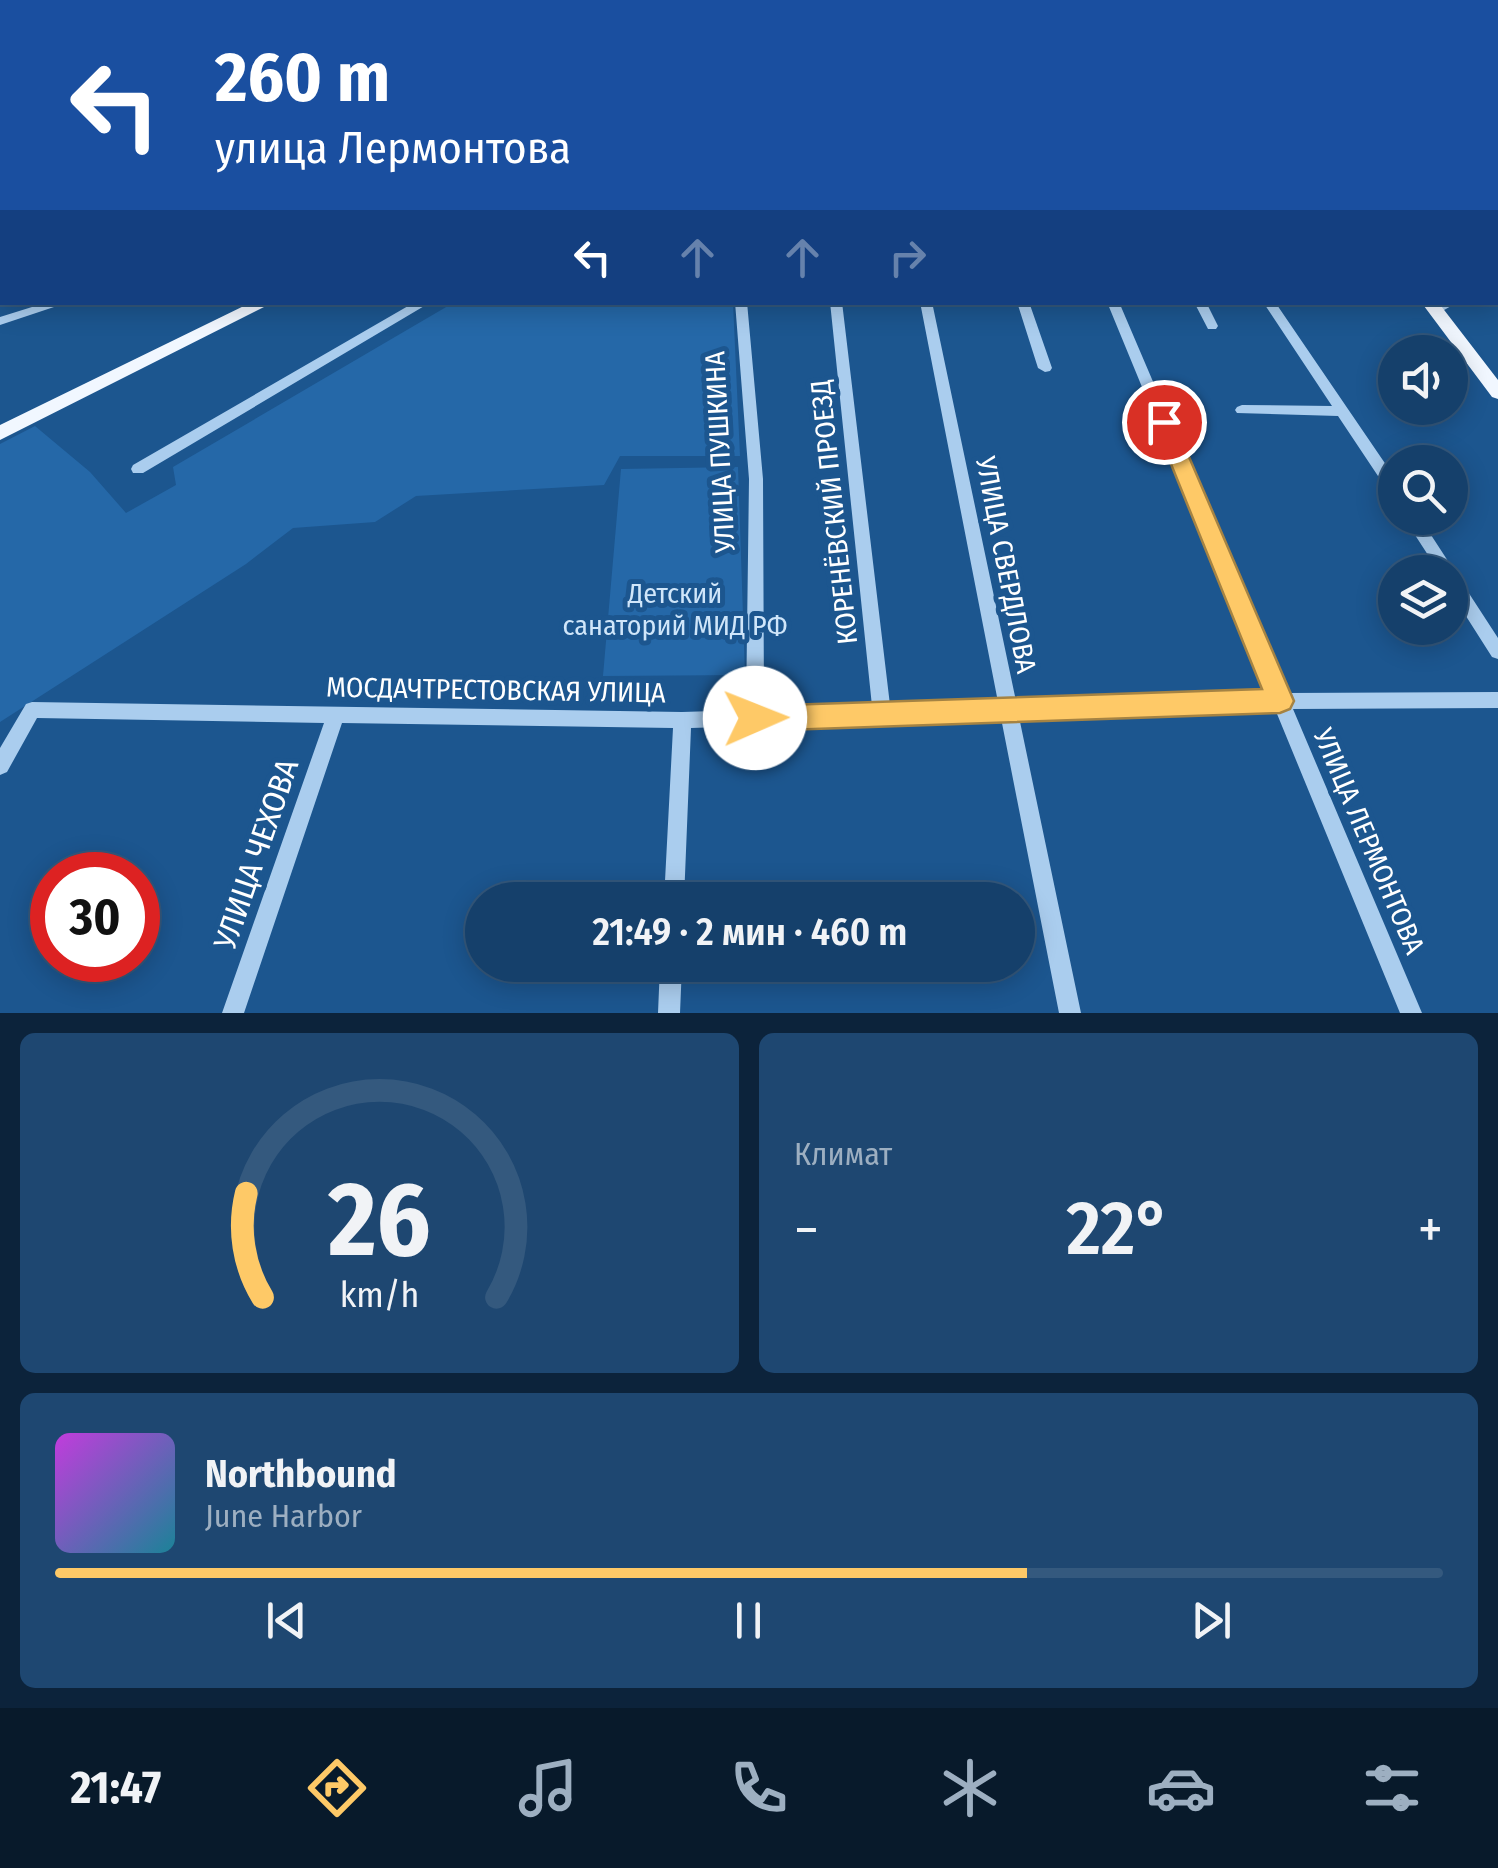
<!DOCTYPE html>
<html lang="ru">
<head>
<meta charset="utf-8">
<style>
  :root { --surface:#15406b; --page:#1e4771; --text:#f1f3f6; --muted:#9dafc1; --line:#34597e; --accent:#fec967 }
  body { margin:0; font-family:"Fira Sans Condensed",sans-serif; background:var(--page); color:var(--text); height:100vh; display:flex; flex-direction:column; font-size:38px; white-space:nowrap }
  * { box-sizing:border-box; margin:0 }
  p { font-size:32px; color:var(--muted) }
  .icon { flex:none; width:55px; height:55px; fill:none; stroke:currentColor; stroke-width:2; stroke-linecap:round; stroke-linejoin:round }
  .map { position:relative; height:1013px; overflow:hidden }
  .details { display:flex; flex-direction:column; gap:20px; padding:20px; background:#0c233b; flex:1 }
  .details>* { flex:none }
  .top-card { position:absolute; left:0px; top:0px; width:1500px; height:305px; box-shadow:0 5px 25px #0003,0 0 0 2px var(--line); background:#1a4fa0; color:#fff; overflow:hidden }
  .controls { position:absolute; left:1378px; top:335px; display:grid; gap:20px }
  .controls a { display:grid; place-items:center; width:90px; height:90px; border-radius:50%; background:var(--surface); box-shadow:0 5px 25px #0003,0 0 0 2px var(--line); font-size:50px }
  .speed { position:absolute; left:30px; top:852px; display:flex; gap:20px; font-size:50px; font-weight:700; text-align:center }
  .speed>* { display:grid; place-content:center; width:130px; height:130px; border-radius:50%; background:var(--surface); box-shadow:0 5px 25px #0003,0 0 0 2px var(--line); line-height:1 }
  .speed .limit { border:15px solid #d22; background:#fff; color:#111 }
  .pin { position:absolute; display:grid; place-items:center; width:85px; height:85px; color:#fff; margin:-42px; border:5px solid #fff; border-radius:50%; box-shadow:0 2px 10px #0007 }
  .me { position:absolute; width:110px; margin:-55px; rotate:89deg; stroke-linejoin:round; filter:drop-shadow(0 0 8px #0008) }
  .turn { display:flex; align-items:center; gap:35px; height:210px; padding:0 50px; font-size:45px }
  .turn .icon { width:130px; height:130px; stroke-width:2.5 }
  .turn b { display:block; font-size:70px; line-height:85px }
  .lanes { display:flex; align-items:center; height:95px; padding:0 50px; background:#0003; justify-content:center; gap:50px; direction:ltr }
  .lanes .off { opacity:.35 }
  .big { font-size:75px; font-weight:600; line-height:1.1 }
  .details .card { flex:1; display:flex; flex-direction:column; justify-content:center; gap:15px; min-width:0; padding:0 35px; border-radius:15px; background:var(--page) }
  .details .dial { align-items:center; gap:0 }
  .dial svg { height:260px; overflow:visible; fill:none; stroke:var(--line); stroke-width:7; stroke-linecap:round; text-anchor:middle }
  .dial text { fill:var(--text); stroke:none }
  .song { display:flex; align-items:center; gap:30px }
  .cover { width:120px; height:120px; border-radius:15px; background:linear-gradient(135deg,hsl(290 70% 55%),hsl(190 70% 35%)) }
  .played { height:10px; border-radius:5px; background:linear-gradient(90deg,var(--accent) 70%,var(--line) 70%) }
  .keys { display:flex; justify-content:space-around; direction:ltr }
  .heat { display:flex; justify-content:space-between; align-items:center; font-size:55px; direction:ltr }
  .details .tiles { flex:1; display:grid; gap:20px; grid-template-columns:1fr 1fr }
  .card:last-child { grid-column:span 2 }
  .trip { position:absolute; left:465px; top:882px; width:570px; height:100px; border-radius:50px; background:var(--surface); box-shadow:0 5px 25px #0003,0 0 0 2px var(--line); font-weight:600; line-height:100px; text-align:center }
  .tab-bar { display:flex; height:160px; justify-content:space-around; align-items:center; background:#081a2b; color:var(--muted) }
  .tab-bar .icon { width:70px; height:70px }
  .tab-bar .selected { color:var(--accent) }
  .tab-bar b { font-size:45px; color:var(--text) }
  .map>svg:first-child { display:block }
</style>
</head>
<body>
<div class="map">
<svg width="1498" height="1013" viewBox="0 0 1498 1013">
  <rect width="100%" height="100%" fill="#1c568f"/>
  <!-- green -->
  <path fill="#2568a8" d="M453,303H733L740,456H620L604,485L416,496L375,522L293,528L246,564L0,722V444L35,426L90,472L126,513L176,485L173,467Z
    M738,467L745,675L603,676L621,469Z"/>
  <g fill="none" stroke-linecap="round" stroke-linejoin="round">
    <!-- minor -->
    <path fill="#aacdee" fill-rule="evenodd" d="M5,0H30L25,2H3Z
      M33,0H42L40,2H32Z
      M119,0H128L129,2H121Z
      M199,0H221L216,2H197Z
      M432,0H441L442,2H434Z
      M526,0H552L547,2H524Z
      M570,0H578L579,2H571Z
      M710,0H718L719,2H711Z
      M790,0H799L800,2H792Z
      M887,0H897L899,2H890Z
      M969,0H979L981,2H972Z
      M1121,0H1132L1134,2H1124Z
      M1181,0H1192L1194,2H1184Z
      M1300,0H1314L1316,2H1304Z
      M1385,0H1401L1403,2H1390Z
      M0,30L2,31V35L0,36Z
      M2,55V61L0,62V56Z
      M0,96H2V102H0Z
      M0,196H2V202H0Z
      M48,302H69L0,325V317Z
      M415,302H431L143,473H133L131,469L133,465Z
      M735,302H747L763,479L764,709L872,706L830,302H842L890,705L998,702L920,302H932L1016,701L1268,693L1107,302H1119L1286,693L1498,692V708L1293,709L1422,1013H1400L1275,709L1019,717L1081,1013H1059L1001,718L888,722L882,724L876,722L691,728L684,900H664L673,728L342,723L244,1013H222L324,723L37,718L7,772L0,775V748L26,704L32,702L682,712L746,710L749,479Z
      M1017,302H1029L1052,368L1050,371L1045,372L1038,368Z
      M1194,302H1206L1218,326L1216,329H1208Z
      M1263,302H1275L1395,478V496L1390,494L1338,416L1237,413L1235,410L1237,407L1242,405L1332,406Z
      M1441,302H1458L1439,313H1431V307Z
      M1404,518H1420L1498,638V659L1492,657L1450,591V572H1439Z
      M660,965H682L680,1013H658Z"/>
    <!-- major -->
    <path fill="#f1f7ff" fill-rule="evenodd" d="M1219,0H1230L1231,2H1220Z
      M252,302H274L0,440V425Z
      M1421,302H1438L1498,380V399L1492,397Z"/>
    <defs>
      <path id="rail" d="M1156,0L1160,2"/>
    </defs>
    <!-- rail casing -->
    <use href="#rail" stroke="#fff" stroke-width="5"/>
    <!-- rail -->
    <use href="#rail" stroke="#1c568f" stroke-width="2.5" stroke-dasharray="6" stroke-linecap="butt"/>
  </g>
  <!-- route -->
  <path fill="#fec967" stroke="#a58343" stroke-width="2.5" d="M1164,414L1174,422L1294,701L1290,709L1280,713L755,731L745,727L741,718L745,709L755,706L1262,689L1154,422Z"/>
  <g text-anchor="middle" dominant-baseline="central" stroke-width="10" stroke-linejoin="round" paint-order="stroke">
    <!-- street labels -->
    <g font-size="28" fill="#fff" stroke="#1c568f">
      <text transform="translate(720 452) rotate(-93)">УЛИЦА ПУШКИНА</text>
      <text transform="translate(834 512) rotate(-96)">КОРЕНЁВСКИЙ ПРОЕЗД</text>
      <text transform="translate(1006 565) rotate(79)">УЛИЦА СВЕРДЛОВА</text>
      <text transform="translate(496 690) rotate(1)">МОСДАЧТРЕСТОВСКАЯ УЛИЦА</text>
      <text transform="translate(1369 841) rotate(67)">УЛИЦА ЛЕРМОНТОВА</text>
    </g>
    <!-- park labels -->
    <g font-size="28" fill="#d0e6fa" stroke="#1c568f">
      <text x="675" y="593">Детский<tspan x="675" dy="32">санаторий МИД РФ</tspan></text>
    </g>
    <!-- near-street labels -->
    <g font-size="32" fill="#fff" stroke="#1c568f">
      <text transform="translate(256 854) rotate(-71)">УЛИЦА ЧЕХОВА</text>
    </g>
  </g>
</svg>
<div class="controls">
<a><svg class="icon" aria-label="sound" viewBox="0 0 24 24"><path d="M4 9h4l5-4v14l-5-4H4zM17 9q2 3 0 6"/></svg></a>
<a><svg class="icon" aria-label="search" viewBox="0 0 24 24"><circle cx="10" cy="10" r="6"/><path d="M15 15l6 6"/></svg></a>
<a><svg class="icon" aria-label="layers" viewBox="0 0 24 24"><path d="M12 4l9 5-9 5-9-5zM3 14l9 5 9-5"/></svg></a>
</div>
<div class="speed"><div class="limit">30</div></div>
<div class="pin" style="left:1164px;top:422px;background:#d93025"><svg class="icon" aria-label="arrive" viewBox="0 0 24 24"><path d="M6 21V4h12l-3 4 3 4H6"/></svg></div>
<svg class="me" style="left:755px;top:718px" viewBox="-20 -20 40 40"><circle r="19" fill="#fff"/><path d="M0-13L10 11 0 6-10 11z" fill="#fec967"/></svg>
<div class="trip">21:49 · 2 мин · 460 m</div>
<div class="top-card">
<div class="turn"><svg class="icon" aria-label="left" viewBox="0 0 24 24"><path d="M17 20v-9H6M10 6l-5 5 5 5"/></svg><div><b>260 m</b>улица Лермонтова</div></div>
<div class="lanes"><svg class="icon" aria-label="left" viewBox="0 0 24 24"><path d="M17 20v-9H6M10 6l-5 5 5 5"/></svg><svg class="icon off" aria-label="ahead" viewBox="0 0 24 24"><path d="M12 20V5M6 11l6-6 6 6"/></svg><svg class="icon off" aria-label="ahead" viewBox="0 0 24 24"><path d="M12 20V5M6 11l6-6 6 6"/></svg><svg class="icon off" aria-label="right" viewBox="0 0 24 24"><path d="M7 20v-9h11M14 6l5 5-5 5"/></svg></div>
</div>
</div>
<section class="details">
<div class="tiles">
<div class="card dial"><svg viewBox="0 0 100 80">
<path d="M14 69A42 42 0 1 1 86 69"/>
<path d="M14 69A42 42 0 0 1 9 37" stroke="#fec967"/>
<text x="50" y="56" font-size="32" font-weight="700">26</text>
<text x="50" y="72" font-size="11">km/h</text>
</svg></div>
<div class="card"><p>Климат</p>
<div class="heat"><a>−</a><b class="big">22°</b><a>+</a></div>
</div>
<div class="card">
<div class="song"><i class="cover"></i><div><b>Northbound</b><p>June Harbor</p></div></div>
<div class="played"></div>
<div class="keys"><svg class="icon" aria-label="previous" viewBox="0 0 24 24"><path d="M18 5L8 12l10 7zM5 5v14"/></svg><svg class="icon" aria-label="pause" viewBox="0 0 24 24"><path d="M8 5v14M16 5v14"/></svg><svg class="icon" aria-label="next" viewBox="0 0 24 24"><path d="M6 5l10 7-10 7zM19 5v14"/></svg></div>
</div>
</div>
</section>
<nav class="tab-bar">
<b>21:47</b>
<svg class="icon selected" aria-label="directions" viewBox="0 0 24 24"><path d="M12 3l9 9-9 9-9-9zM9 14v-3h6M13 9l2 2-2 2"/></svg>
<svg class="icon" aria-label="music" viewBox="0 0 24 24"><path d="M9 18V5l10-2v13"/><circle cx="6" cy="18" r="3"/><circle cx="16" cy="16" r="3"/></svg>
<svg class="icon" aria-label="phone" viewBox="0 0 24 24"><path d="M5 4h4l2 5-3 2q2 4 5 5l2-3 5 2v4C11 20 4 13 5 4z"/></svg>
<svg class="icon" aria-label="climate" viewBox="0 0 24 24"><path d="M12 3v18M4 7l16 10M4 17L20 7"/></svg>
<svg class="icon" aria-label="car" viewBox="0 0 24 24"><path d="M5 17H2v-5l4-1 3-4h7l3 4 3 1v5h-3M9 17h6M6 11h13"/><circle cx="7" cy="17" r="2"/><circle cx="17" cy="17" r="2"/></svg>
<svg class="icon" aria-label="filters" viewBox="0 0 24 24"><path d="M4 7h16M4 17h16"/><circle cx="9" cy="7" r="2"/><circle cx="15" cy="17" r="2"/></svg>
</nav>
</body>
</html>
